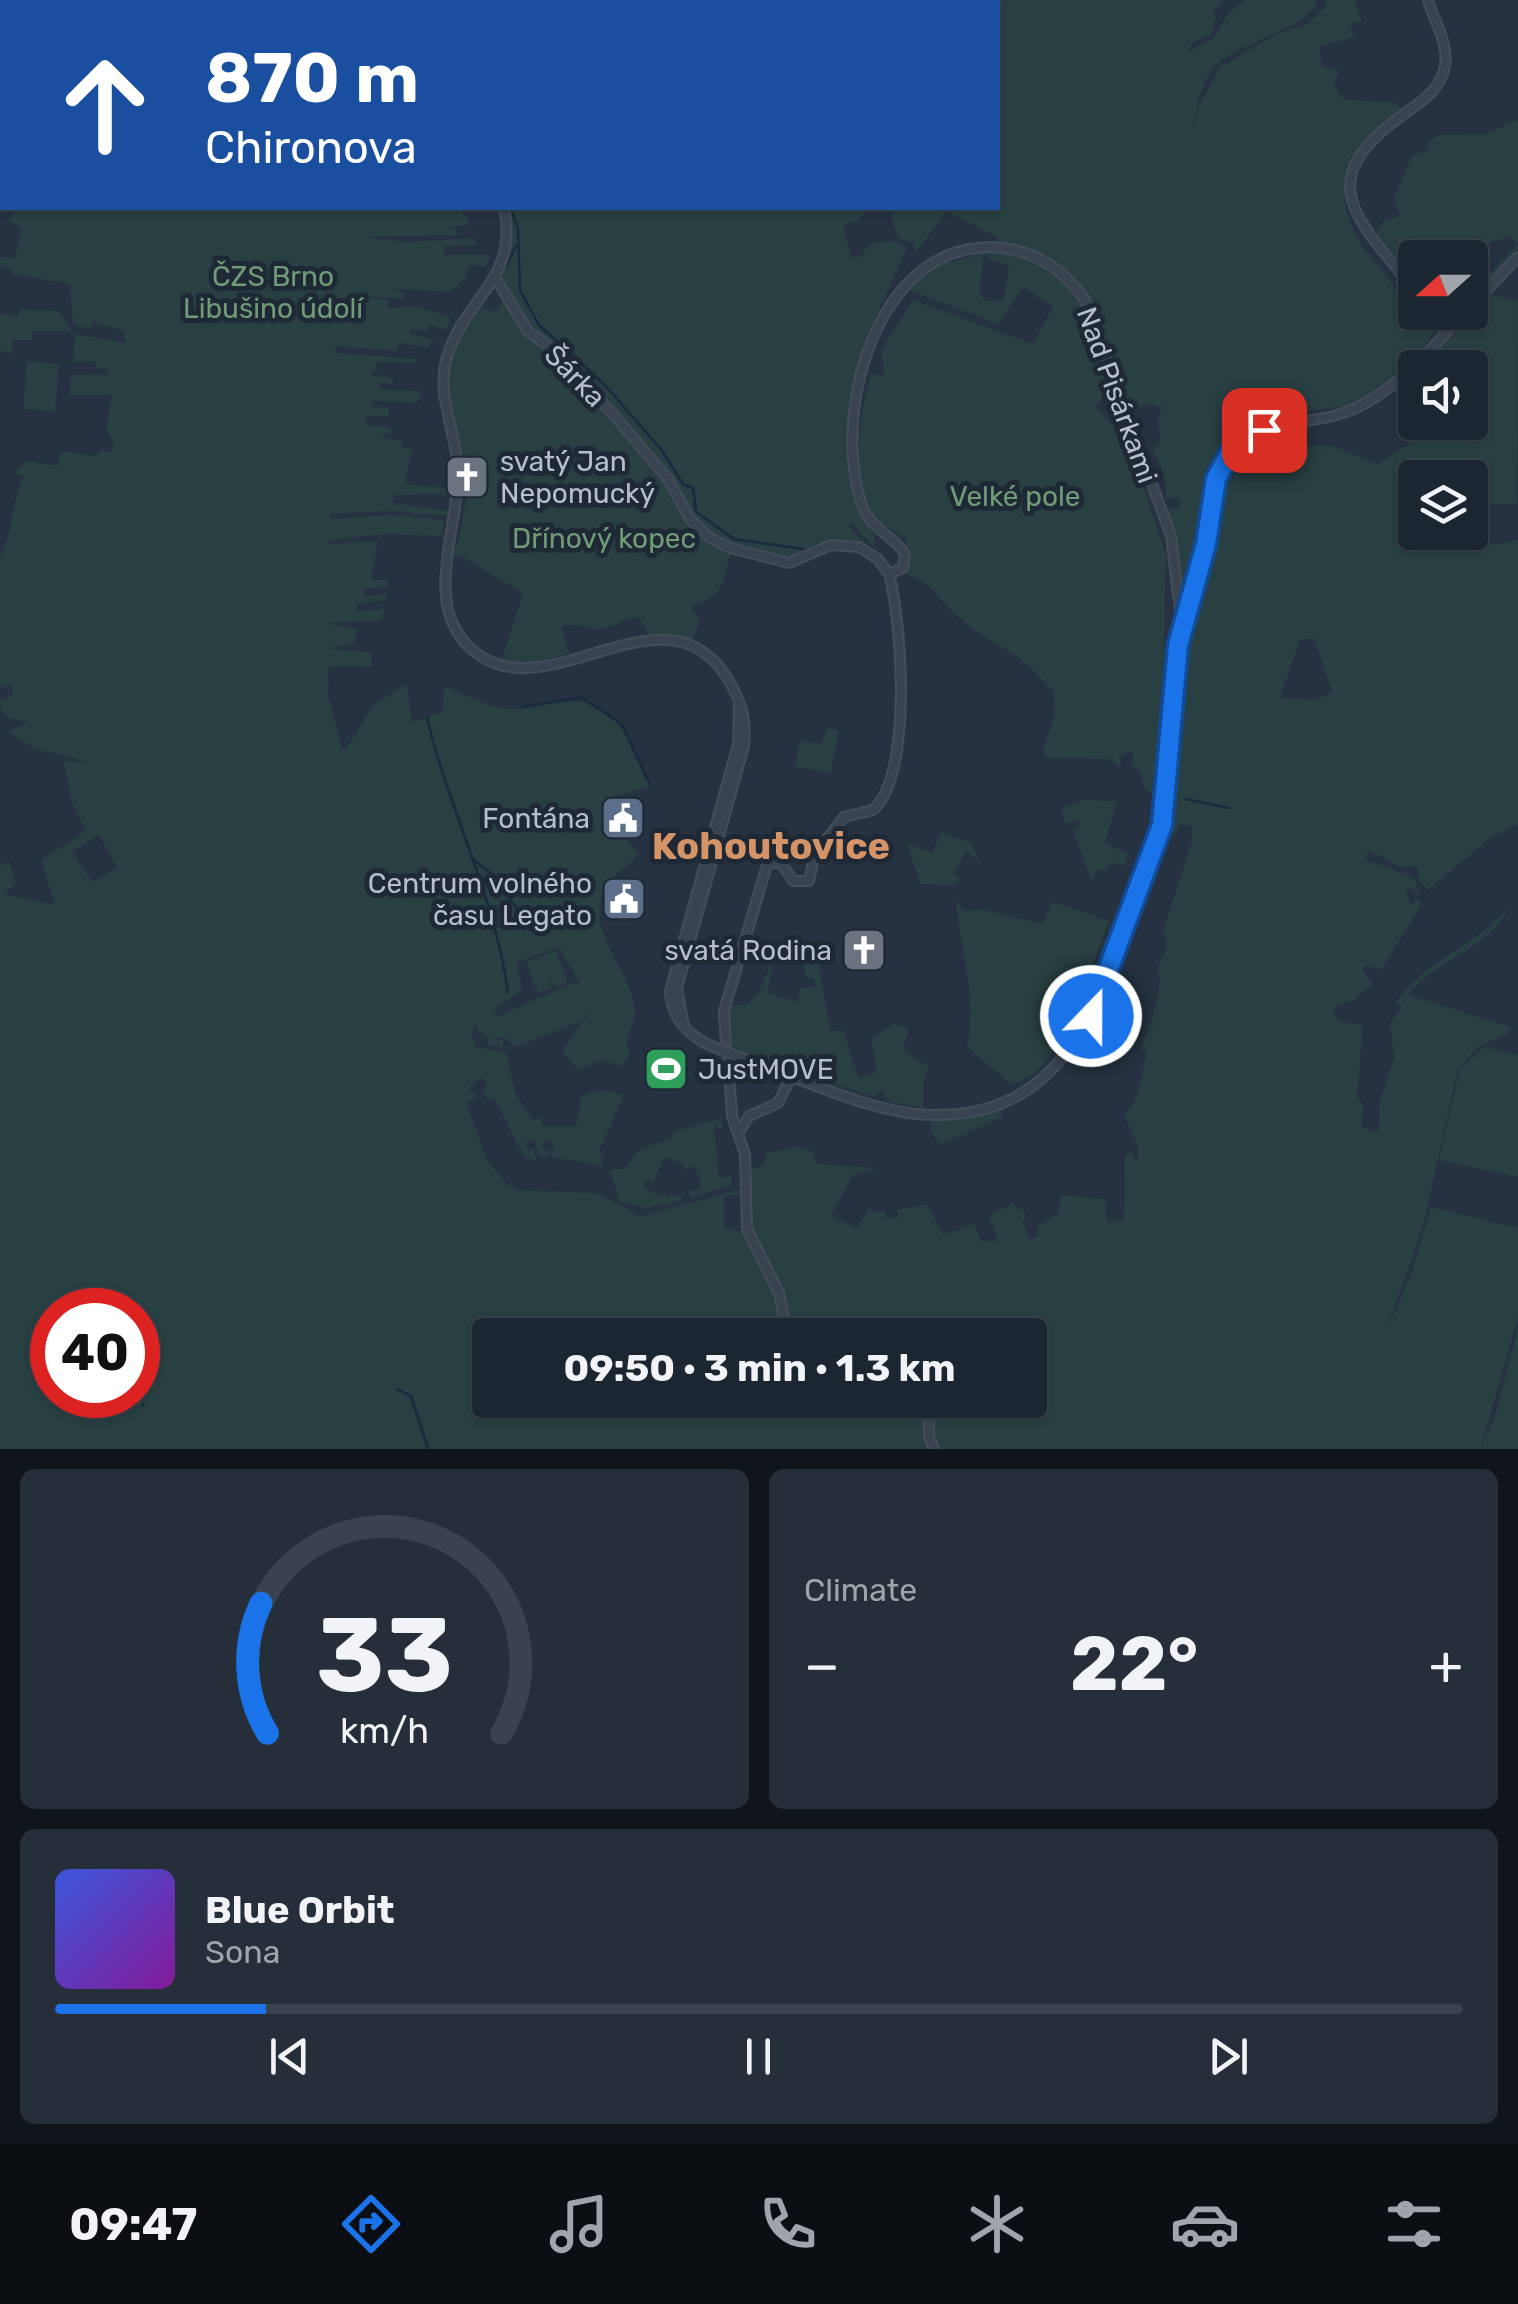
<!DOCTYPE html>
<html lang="en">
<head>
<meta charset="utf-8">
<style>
  :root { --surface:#1c2631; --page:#252e39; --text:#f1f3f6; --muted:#a0a5ab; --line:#3a434d; --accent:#1a73e8 }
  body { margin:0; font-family:Rubik,sans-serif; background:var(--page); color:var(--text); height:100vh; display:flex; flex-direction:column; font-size:38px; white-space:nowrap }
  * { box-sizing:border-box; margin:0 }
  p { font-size:32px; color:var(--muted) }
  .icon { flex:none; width:55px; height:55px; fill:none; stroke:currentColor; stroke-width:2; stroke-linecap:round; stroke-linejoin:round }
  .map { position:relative; height:1449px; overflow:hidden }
  .details { display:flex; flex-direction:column; gap:20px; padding:20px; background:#0f151b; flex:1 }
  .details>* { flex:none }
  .banner { position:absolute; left:0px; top:0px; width:1000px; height:210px; box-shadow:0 2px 8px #0004,0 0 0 2px var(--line); background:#1a4fa0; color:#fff; overflow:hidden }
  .needle { width:65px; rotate:249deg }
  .fabs { position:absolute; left:1398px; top:240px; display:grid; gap:20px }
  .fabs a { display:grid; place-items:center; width:90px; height:90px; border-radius:10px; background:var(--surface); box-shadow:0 2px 8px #0004,0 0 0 2px var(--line); font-size:50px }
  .speed { position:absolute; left:30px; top:1288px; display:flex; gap:20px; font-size:50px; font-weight:700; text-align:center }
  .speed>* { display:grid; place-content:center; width:130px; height:130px; border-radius:50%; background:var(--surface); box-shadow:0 2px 8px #0004,0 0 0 2px var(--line); line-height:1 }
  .speed .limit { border:15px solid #d22; background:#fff; color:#111 }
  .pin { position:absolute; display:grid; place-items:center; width:85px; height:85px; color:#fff; margin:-42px; border-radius:20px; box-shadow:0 5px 15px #0006 }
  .me { position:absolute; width:110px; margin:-55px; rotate:22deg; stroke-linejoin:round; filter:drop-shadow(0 0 8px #0008) }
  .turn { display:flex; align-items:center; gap:35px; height:210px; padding:0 40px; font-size:45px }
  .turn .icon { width:130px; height:130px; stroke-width:2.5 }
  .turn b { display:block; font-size:70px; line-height:85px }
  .big { font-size:75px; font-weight:700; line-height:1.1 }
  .details .tile { flex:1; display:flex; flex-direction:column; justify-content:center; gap:15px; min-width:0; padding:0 35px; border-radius:15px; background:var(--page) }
  .details .dial { align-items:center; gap:0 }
  .dial svg { height:260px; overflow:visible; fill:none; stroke:var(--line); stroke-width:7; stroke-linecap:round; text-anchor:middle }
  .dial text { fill:var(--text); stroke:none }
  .song { display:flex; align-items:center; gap:30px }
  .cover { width:120px; height:120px; border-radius:15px; background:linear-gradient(135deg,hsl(230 70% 55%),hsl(290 70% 35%)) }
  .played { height:10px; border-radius:5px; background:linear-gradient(90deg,var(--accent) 15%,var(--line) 15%) }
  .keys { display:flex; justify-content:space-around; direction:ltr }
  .heat { display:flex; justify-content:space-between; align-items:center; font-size:55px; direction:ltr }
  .details .tiles { flex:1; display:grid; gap:20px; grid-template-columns:1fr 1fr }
  .tile:last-child { grid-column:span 2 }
  .trip { position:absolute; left:472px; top:1318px; width:575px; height:100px; border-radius:10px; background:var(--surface); box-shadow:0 2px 8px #0004,0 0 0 2px var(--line); font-weight:700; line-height:100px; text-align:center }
  .dock { display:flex; height:160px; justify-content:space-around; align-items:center; background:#0b0f14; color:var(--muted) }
  .dock .icon { width:70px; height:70px }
  .dock .on { color:var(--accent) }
  .dock b { font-size:45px; color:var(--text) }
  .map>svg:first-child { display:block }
</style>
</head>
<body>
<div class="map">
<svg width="1518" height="1449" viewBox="0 0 1518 1449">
  <rect width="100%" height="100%" fill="#263241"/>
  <!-- green -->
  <path fill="#284042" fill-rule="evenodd" d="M995,0H1226L1213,10L1216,16L1212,34L1194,42L1186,53L1213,39L1228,14L1245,0H1317C1310,31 1232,41 1211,71C1197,90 1196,117 1192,137L1198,107L1220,67L1277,34L1308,24L1327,5L1326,0H1354L1362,21L1350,24L1354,37L1319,47L1322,66L1339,70L1334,85L1344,100L1394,102L1403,109C1351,148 1323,185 1364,248C1380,271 1397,279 1399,308L1412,321L1437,329L1408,366L1357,403L1356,400L1352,405L1258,417L1227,437L1208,469C1211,500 1209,557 1188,582L1178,577L1173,529L1166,509L1180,508L1179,498L1166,499L1165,477L1152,448L1161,442L1158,423L1162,404L1158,408L1152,404L1125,410C1101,329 1092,256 994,243L998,238L947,211L916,252L913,243L898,238L891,215L897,208H998Z
    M1518,120V249L1470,302V277L1482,282L1518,244L1510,236L1453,257L1415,258V277L1410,276L1376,231L1383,222L1400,216L1394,198L1412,156L1430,149L1428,143L1437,135L1485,134Z
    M16,208H457L468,219L469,225L447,228L457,230V235L365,237L404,242L476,238V245L444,246L445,255H491L486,266H468L467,277L451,292L391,289L404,293L403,299L355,296L388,300L387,308L419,307L450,317L447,329L428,325L427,331L410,330L409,334L447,343L430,341L429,348L399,343L397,351L335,346L336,353L418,359L416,363L374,362L380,370H373L372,376L393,378L392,384L379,383V389L422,391L417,403L372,401V407L389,408V416H367L366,425L390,427L392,433L383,434V438L402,440V447L412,449L405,484L448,488L449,494L393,495V503L449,511L447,516L390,511L330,514V519L390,515L445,520L441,536L387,534L328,540L329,544L378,541L371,580H387L388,586L363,589L364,596L387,594L386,600L357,604V611L385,609L382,620L325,623L357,629L354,644L327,648L371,653V667L329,666L328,695L342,749L347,748L372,706L407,683L412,723L443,711L444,686C462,693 483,705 502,708C525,712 548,703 571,701C616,698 637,753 650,786L608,799L617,825L638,855C628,867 613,874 605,888C582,932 635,972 635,1013C635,1023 628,1032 626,1042L630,1055L621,1066L602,1060L578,1070L562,1051L590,1011L587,1019L516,1047L504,1037L490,1038L504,1040L502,1048L488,1045V1038L478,1031L476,1023L471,1031L476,1047L506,1052L515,1093L533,1120L541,1118L543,1126H576L581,1098C598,1088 606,1090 624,1095L599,1151L604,1157L601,1166L552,1157L550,1151L555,1149L550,1140L541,1144L551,1157L538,1156L535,1139L525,1143L528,1150L533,1148L536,1160L524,1157L494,1098L488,1100L481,1091L487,1086L482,1077L473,1084L477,1093L472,1085L469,1089L479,1097L466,1102L487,1160L507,1184L517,1190L596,1193L641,1216L742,1189V1195L724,1196V1227L745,1232L775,1289L785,1335H490V1400H927L932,1449H0V866L9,861L16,884L3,894L55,905L41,860L86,831L71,801L64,761L90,762L36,749L7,732L28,723C12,717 0,719 0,700L13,695L11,684L0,689V558C13,532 11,503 24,476L14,473L27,461L58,466L60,451L96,456L101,450L110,453L114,443L106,428L112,395H69L71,375L108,374L107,368H96V361L73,362L75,334L126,343L123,331L93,322L90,329L73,323L70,284L11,274L12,269L0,266V257L15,258L22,228L8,221ZM99,835L117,867L93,882L72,852ZM559,947L581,985L574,982L497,1017L494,1010L522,990L517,962ZM52,1310H138V1395H52Z
    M507,208H867L858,220L843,226L851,258L860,257L870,244L894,241L907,248L864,343L852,400L855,491L875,535V548L852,523L849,526L872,550L850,543L794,560L727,545L704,529L669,477L554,345C528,330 514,304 501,278L511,238Z
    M987,252C1077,254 1096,330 1114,401L1105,396L1095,407L1127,439L1166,554L1163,688L1153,795L1144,788L1140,771L1131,765L1134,756L1130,751L1119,756L1121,765L1117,766L1111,759L1046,758L1043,752L1055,712L1053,688L1049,689C1026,654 987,643 957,616C938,599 931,580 903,573L910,557L905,537C890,529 877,523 868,508C851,480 861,403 871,373L885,376L881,350L913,300L1033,344L1053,306L1023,287L998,324L906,289L943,264L984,253L979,292L985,301L1004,300L1009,266L987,257Z
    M1491,295L1518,301L1517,504H1470V478H1415V532L1469,533L1473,548L1518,540V824L1490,838L1428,890L1419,881L1417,866L1400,867L1369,850L1365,859L1414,878L1420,896L1412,888L1406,889L1411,905L1417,899L1422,904L1381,970L1367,965L1362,970L1373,984L1354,1000L1335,1007L1334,1014L1340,1022L1363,1025L1357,1097L1363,1105L1362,1127L1378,1133L1380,1101L1394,1058L1390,1023L1402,1007L1395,1004C1423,959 1479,947 1510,904C1496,946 1434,961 1408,995L1511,1027L1507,1034L1478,1047L1458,1069L1422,1230L1385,1333L1411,1275L1431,1207L1518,1228V1317L1481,1447L1495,1418L1518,1327V1449H938L931,1437V1400H1030V1335H789L783,1299L749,1231L750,1170L763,1165L766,1153L796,1147L812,1151L817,1164L879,1168L853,1175L831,1216L857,1228L869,1208L874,1213L884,1210L886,1215L879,1219L899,1217L897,1210L927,1204L943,1235L974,1224L981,1241H999L989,1216L1013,1203L1017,1210L1022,1208L1027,1218L1022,1220L1030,1239L1038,1236L1039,1224L1058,1214L1061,1195L1105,1199L1107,1222L1124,1220L1125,1157L1131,1151L1135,1162L1138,1160V1147L1124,1115C1142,1099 1140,1072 1147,1054L1142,1047C1151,1020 1165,991 1157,968L1168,945L1163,931L1192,841V827L1181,824L1171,837L1165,828C1178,781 1172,731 1179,683C1190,617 1212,556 1221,489L1226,488L1239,465L1300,463L1299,447L1329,445L1378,464L1420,437L1433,423L1470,422V368L1451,367L1432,358ZM1314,638L1332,692L1316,700L1280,698L1300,640Z
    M504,298L671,487C685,518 700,537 731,552C721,586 725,595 690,607L700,620L693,639L649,634L639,618C622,617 623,623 610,627C591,633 577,621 561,627L569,653L524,666L501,662L523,593L464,558L466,550L463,557L452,554L458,543L472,470L462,469C448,399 431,367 482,307L496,312Z
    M20,309L59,311L72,331H32V340H13L11,355L0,350V313L19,316Z
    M27,361L59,364L55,412L23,409Z
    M827,728L839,730L831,773L795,767L800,740L821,744Z
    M1086,799L1117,802L1105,842L1128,854L1124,866L1112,862L1105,871L1097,869L1092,883L1073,830L1080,827L1078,820L1066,824L1061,809Z
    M941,832L971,843L980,862L966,851L954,874L960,879L956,885L920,884L907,843L932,853Z
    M956,898L963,911L980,909L1042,924L1052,902L1109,921L1086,981V989L1096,991C1091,1005 1080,1012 1071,1023C1054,1047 1044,1077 1011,1084L967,1047C978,997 959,948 956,898Z
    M556,951L568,982L554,987L548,974L552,988L537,993L526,962Z
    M796,953H817L830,1031L843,1030L859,1079L877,1072L871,1038L894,1024L909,1028L903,1050L929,1067L923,1082V1108L887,1101L882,1090L873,1097L731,1047L728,1006L748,1004L758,994L773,960L768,993L798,1002L800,988L816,987L814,978H806L802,955Z
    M1484,1047L1518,1055V1177L1439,1160L1460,1069Z
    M1005,1107L1001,1118L941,1144L930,1132L931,1122L936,1118Z
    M721,1118L723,1130L714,1126L719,1178L731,1176V1185L691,1198L688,1191L702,1188L694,1164L685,1171L683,1164L665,1157L654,1179L656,1183L646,1180L644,1187L659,1196L666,1193L668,1199L671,1195L681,1196L683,1201L645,1208L619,1201L610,1170L625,1169L637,1151L673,1137L674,1132Z"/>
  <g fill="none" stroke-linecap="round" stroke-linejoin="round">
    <!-- stream -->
    <path stroke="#192a3f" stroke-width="2.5" d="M510,208L518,228L520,290L539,325L604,384L660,448L683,484L693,488L696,512L734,539L809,550
      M506,267L516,246
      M577,695L622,724L650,785
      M521,707L578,698
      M427,718C449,810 495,897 508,992
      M1186,799L1229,808
      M472,859L496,877L530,930
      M397,1389L411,1396L428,1449
      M143,1405L144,1406"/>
    <defs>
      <path id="tertiary" d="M196,2L203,0
        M497,2L498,0
        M0,64L2,62
        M504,208C519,281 465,296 447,357C436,392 454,427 457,461C461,506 442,552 446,597C447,614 455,632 467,645C542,722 665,572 729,681C742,703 747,721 744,746L677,988L684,1026
        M496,279L528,331L551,348L614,415L668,479L690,519L710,538L730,548L789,563L831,545L859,547L878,559L889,574C902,624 913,774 873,810L844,817L815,854L809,881H793L780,861L767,865L724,1011L726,1046
        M1415,290C1355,217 1309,180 1407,112C1424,100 1441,88 1445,66C1449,44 1434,21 1428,0
        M1470,308L1518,257
        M889,574L903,568L905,554C892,534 868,528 861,502C831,407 880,234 1003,248C1038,252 1065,272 1085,300L1171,536L1177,587L1190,598
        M1177,589L1182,620
        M721,1050C694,1041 671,1021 670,991L738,744L739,705
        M737,1056C795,1076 872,1114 932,1115C1058,1117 1093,1019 1129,919C1143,881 1160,844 1166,804C1174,757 1170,708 1176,660C1180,625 1193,592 1203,558C1212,527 1206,491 1222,462C1245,420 1298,426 1337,415C1391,399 1428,351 1466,312
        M728,1058L732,1116L745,1154L747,1229L779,1293L787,1335
        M741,1129L749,1116L778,1103L792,1075
        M929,1400V1437L934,1449"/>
      <path id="trunk" d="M7,2L13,0"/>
    </defs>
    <!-- tertiary casing -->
    <use href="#tertiary" stroke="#444d5a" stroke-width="12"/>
    <!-- trunk casing -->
    <use href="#trunk" stroke="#454f5b" stroke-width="16"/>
    <!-- tertiary -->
    <use href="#tertiary" stroke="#3a4450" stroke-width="8"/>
    <!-- trunk -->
    <use href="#trunk" stroke="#676664" stroke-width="11"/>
    <defs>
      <path id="tertiary-bridge" d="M721,1050L737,1056"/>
    </defs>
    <!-- tertiary-bridge casing -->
    <use href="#tertiary-bridge" stroke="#444d5a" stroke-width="12" stroke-linecap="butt"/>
    <!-- tertiary-bridge -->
    <use href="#tertiary-bridge" stroke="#3a4450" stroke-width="8"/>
  </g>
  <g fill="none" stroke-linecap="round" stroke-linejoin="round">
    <defs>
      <path id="route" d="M1091,1016L1162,825L1178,645L1206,544L1216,479L1232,449L1264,430"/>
    </defs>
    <!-- route casing -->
    <use href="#route" stroke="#114b97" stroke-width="25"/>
    <!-- route -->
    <use href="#route" stroke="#1a73e8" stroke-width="18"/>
  </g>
  <!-- icons -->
  <defs>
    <symbol id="church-square" viewBox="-11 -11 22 22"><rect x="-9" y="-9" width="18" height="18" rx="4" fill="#6b7280" stroke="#1f2936"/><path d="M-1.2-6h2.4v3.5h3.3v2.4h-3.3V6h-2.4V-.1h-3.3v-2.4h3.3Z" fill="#fff"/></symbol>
    <symbol id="civic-square" viewBox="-11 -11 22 22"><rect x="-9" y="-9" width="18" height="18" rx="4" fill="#5c6f8a" stroke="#1f2936"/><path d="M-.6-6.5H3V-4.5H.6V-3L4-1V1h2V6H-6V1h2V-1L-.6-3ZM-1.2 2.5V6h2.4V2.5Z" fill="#fff"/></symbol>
    <symbol id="stadium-square" viewBox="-11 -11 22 22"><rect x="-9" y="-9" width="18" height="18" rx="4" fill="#2e9e5b" stroke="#1f2936"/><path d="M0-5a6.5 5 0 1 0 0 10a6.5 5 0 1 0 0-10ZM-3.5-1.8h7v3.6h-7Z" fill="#fff"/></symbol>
  </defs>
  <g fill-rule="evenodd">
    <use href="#church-square" x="442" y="452" width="50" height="50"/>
    <use href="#civic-square" x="598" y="793" width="50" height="50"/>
    <use href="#civic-square" x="599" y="874" width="50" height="50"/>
    <use href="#church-square" x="839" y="925" width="50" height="50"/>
    <use href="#stadium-square" x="641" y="1044" width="50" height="50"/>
  </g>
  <g text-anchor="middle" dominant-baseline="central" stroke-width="10" stroke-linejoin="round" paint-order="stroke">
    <!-- park labels -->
    <g font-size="28" fill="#6f9b77" stroke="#1f2936">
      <text x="273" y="276">ČZS Brno<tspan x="273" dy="32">Libušino údolí</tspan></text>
      <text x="1015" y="496">Velké pole</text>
      <text x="604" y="538">Dřínový kopec</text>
    </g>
    <!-- street labels -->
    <g font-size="28" fill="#b7bfcb" stroke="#1f2936">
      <text transform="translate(575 376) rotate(46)">Šárka</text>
      <text transform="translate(1117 395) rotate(70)">Nad Pisárkami</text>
    </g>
    <!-- poi labels -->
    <g font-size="28" fill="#b7bfcb" stroke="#1f2936" text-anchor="end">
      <text x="500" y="461" text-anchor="start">svatý Jan<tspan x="500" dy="32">Nepomucký</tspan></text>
      <text x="590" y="818">Fontána</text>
      <text x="592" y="883">Centrum volného<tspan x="592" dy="32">času Legato</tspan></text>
      <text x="832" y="950">svatá Rodina</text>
      <text x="698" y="1069" text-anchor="start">JustMOVE</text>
    </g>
    <!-- district labels -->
    <g font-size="38" font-weight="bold" fill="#d49468" stroke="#1f2936">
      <text x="771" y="846">Kohoutovice</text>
    </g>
  </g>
</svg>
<div class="fabs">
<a><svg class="needle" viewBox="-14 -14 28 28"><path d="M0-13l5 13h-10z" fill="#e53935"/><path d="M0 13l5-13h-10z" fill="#a0a5ab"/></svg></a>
<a><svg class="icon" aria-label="sound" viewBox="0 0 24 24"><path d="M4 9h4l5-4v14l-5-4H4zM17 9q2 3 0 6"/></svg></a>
<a><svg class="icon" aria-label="layers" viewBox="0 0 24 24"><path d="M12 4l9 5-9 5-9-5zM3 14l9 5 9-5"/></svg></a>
</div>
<div class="speed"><div class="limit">40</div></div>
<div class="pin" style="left:1264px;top:430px;background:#d93025"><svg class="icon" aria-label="arrive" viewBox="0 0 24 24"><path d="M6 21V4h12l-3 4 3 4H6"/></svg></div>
<svg class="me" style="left:1091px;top:1016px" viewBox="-20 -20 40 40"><circle r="17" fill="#1a73e8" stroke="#fff" stroke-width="3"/><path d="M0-11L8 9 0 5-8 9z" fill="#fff"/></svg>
<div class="trip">09:50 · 3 min · 1.3 km</div>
<div class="banner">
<div class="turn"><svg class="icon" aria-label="ahead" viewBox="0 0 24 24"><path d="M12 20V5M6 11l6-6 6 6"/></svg><div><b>870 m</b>Chironova</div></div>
</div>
</div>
<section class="details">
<div class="tiles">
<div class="tile dial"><svg viewBox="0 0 100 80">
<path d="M14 69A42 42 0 1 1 86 69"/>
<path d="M14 69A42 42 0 0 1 12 29" stroke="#1a73e8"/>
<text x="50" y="56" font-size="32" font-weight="700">33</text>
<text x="50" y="72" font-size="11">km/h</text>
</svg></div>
<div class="tile"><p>Climate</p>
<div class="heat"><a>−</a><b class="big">22°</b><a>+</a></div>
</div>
<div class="tile">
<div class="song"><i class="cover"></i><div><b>Blue Orbit</b><p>Sona</p></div></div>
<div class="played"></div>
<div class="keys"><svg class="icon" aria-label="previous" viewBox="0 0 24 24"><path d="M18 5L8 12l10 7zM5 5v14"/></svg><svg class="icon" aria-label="pause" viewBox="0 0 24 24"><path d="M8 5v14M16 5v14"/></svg><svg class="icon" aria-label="next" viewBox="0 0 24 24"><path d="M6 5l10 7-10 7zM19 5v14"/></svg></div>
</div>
</div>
</section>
<nav class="dock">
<b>09:47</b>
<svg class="icon on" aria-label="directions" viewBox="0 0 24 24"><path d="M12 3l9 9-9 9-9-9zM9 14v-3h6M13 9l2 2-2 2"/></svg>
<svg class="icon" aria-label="music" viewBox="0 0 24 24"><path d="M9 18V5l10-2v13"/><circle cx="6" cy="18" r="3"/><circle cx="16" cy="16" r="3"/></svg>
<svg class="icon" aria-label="phone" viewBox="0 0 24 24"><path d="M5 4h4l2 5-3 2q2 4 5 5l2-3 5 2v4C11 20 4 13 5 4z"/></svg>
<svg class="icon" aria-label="climate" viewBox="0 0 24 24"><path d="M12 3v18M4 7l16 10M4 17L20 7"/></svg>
<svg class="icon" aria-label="car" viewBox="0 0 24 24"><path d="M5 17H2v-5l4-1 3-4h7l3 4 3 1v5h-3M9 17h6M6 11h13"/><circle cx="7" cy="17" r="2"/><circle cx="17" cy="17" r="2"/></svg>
<svg class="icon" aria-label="filters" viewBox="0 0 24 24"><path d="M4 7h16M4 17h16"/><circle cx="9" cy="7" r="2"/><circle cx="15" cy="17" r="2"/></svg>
</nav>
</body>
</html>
